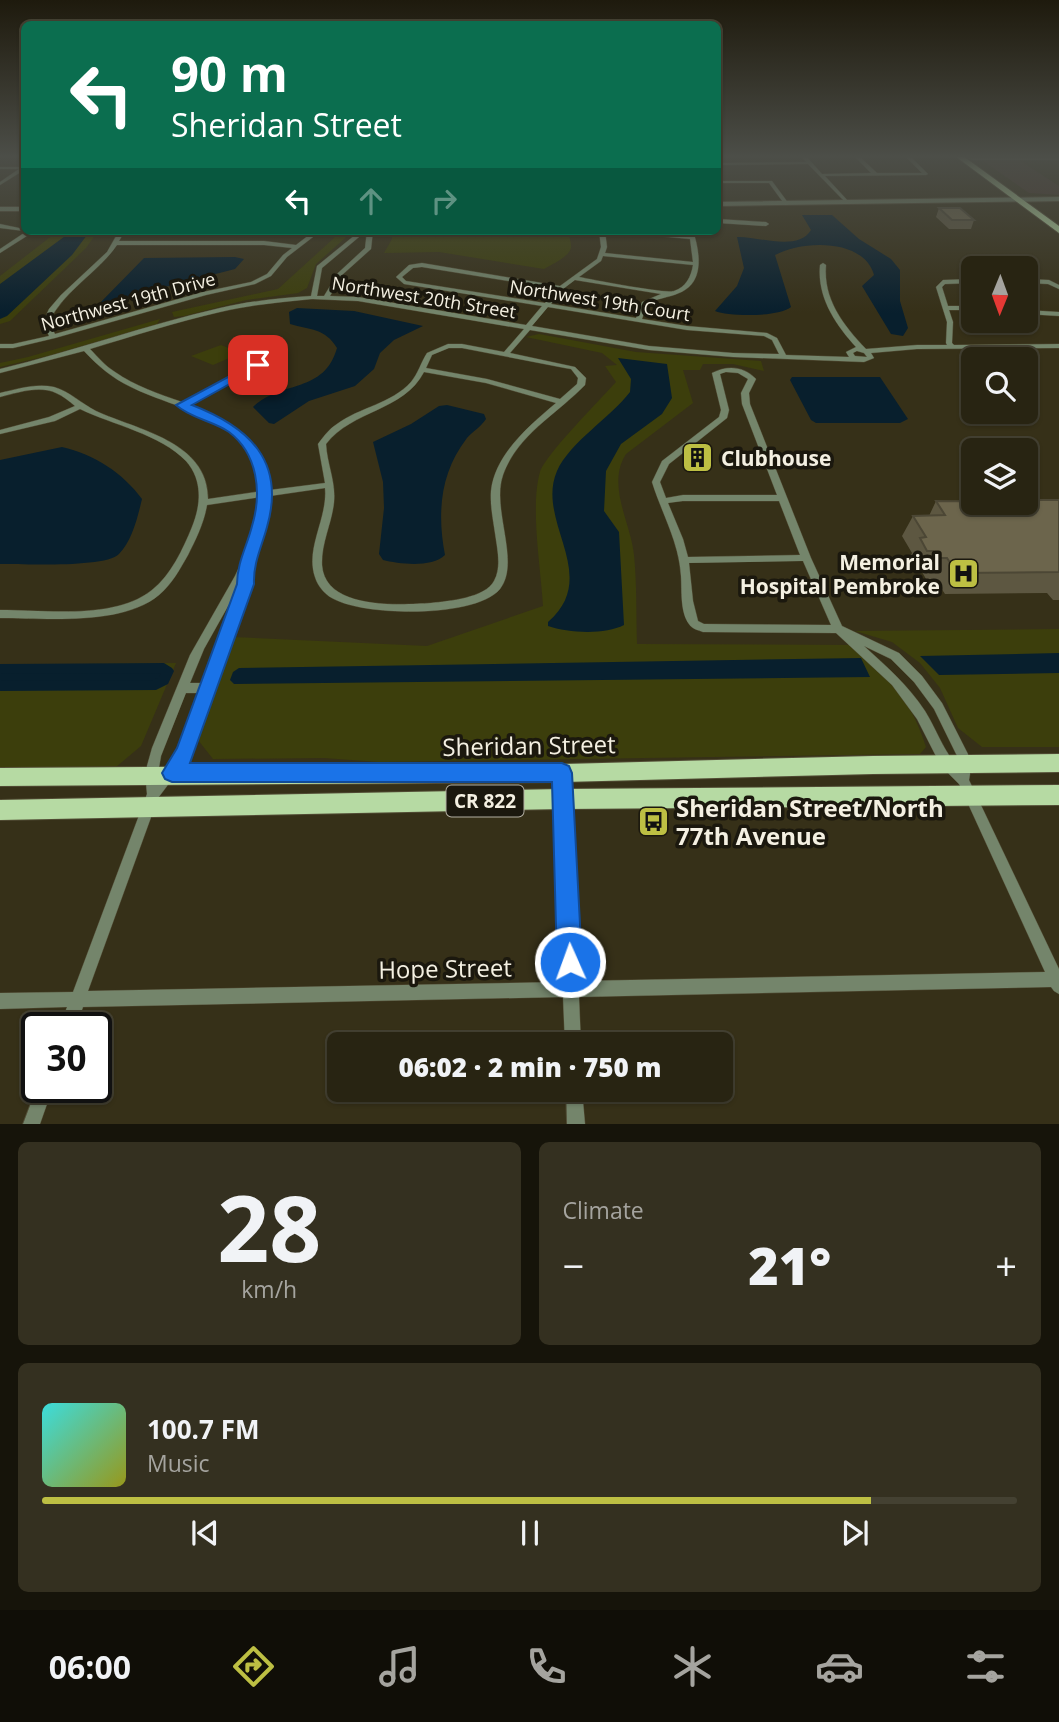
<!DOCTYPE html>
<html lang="en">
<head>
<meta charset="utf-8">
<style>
  :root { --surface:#282412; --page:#343020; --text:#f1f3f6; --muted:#a5a49f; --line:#444132; --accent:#bdbf43 }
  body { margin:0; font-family:"Open Sans",sans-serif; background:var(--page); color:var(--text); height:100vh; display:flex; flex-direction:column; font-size:26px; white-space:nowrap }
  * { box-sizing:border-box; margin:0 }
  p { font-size:23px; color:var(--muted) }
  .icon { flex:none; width:38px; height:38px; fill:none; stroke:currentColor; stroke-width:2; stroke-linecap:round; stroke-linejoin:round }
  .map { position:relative; height:1124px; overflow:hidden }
  .panel { display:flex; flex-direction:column; gap:18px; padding:18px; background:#16140a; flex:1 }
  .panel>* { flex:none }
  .banner { position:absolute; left:21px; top:21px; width:700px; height:214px; border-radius:10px; box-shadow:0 2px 5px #0004,0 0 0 2px var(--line); background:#0b6e4f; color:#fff; overflow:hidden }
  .needle { width:46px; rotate:181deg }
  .controls { position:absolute; left:961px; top:256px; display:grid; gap:14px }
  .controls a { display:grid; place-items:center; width:77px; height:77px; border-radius:10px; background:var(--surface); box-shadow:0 2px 5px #0004,0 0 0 2px var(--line); font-size:35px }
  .speed { position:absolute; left:21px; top:1012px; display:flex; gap:14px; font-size:35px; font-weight:700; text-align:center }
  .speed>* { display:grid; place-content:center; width:91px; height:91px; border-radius:50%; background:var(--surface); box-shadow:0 2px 5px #0004,0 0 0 2px var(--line); line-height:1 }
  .speed .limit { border:4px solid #111; border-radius:10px; background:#fff; color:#111 }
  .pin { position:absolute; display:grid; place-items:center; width:60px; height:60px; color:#fff; margin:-30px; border-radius:14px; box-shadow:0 4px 10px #0006 }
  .me { position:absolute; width:77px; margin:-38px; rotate:358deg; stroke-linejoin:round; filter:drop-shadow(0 0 5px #0008) }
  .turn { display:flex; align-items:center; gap:24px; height:147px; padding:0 35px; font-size:32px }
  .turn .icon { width:91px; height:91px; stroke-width:2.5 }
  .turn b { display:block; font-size:49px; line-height:60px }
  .lanes { display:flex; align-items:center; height:66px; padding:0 35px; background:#0003; justify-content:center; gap:35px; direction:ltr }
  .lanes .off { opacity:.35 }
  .big { font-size:52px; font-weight:800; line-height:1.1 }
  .panel .widget { flex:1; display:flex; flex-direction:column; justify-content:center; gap:10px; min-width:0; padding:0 24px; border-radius:10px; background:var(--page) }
  .panel .dial { align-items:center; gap:0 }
  .dial b { font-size:91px; line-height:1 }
  .song { display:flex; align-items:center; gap:21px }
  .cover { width:84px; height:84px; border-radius:10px; background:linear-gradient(135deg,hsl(180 70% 55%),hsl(60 70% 35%)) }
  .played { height:7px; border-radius:4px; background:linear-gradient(90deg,var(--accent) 85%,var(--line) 85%) }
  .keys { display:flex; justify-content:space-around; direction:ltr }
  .heat { display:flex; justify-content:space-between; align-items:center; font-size:38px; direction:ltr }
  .panel .tiles { flex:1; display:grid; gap:18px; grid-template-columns:1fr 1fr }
  .widget:last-child { grid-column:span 2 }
  .trip { position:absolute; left:327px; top:1032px; width:406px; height:70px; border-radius:10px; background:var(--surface); box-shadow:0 2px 5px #0004,0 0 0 2px var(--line); font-weight:800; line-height:70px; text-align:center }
  .tab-bar { display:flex; height:112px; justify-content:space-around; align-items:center; background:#100e07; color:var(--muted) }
  .tab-bar .icon { width:49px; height:49px }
  .tab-bar .active { color:var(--accent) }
  .tab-bar b { font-size:32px; color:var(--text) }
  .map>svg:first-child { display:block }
</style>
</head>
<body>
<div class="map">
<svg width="1059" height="1124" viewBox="0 0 1059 1124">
  <rect width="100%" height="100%" fill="#363018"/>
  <!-- commercial -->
  <path fill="#45332a" d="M1019,160L1059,186V195L1029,193L983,161Z"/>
  <!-- green -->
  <path fill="#3c3e0c" d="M58,231H98L86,248L10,321L0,324V276Z
    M336,231H353L316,264L307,288L298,293L246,300L184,316L174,317L172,312L278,289L334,238Z
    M391,231H569C568,237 572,242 571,248C568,258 552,264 544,269L439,252L384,253L392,239Z
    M160,319L157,324L51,355L0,367V363L28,357Z
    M539,334L636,352L761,361L764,371L733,364H703L700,370H683L693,403L626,454C606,485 631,523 634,555C637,585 636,615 637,644L851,645C889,680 910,696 926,747L920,754L379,762L324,758L213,759L198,740L233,637L427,646L543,606C541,569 530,507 540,472C546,454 601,399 616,382L605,366L617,365L602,353L526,337Z
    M221,345L241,353L213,365L191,356Z
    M1059,629V747H982L958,728L940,688L920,663L892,642L855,631Z
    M176,663L141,746L116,767L0,768V665Z"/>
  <!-- water -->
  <path fill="#081f2d" d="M802,215H832L859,239L891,259L900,270V301L908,328L903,336L891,334L862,286L874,275C864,238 802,240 775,255L791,307C779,317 730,317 715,311L737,286L744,268L737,237C757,236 798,252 811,230Z
    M72,231H90L72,255L7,316L0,319V284Z
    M235,257L244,259L235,269L99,304L144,258Z
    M297,308L354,311L423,326L394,340L380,353L374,369L355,386L309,401L274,424L269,423L253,407C281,380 324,394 337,348C325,328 310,330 290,324L289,312Z
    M618,358L667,364L672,398L662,414L621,444L606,471L604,511L619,532L624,625C605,635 568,633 548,626V622C602,575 535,522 557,471C570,442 610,418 630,392L631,379Z
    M792,377H880L908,419L900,423H816L811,420L790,380Z
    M447,405L484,414L486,419C481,427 473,431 467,438C440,473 437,513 445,555C432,568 399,564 383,560L379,554L384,508L383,482L373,442L411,424L439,406Z
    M62,447C94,454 123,473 142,499C138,516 132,541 119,554C106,568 22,564 0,564V460Z
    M1059,653V673L939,675L920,656Z
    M861,658L870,677L234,684L230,680L233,672L239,668Z
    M164,668L168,671L164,680L156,685L0,686V669Z"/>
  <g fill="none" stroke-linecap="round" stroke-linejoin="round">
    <!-- canal -->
    <path fill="#081f2d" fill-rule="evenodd" d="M164,663L172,668L174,671L168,684L156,690L0,691V681L154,680L159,677L161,673L0,674V664Z"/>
    <defs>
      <path id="minor" d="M801,156H806L822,174L871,173L854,156H859L877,173H922L905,156H910L928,174L926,175L825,176L849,202L847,204L808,164L718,165V163L806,162Z
        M962,156L973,158H1059V160H972Z
        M0,167H24V170L0,185V182L19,169H0Z
        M718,181H772L789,204L785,205L769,183H718Z
        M718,219L766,222L769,224L766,226L718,223Z
        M0,224L24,229V231H29L30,234L0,253V249L24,233V231L0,228Z
        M119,231H125L119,241H264L296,245L309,235L310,231H316L313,237L287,257L271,276L255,284L206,295L55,338L13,348H0V344H13L49,336L43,322L49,309L61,295L107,252ZM117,245H264L292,248L283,255L267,274L251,282L203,292L55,334L49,322C64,290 98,273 117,245Z
        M367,231H373L371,249L342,275L330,296L358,297L526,325L542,306L404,284L396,277L409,265L422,263L560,286L597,259L601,247L599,231H605L607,247L605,253L693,262L690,239L625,233L622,231H640L689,236L687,231H693C700,252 705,283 679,293C668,298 657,298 647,304L642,319L687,326L767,333L777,338L786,355L849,357L846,352L856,347C835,324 817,297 820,265L823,263L826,265C823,299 843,325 866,349L917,345H947L946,343L947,322L936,287L943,280L973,279V283L945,284L942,287L948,306H973V310H949L953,322L952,343L954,345L1059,344V348L917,349L871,353L874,358L864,362L733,357L649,350L530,330L510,353L575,367L586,378L585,385C557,414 517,435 503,475C491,509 521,562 500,589C476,618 368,616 336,600C326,596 318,587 315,577C305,548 328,518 325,488L270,496L267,520L258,548L249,567L251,584L192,753L158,798L88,991L563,982L556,773L558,769L562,767L566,769L568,773L578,981L1045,972L959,784L941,766L917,719L892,685L836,633L703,632C698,630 692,629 689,624C680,612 682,591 681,576C679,542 662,514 652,482L662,461L719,417L721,410L712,373C727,365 744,366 756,379L749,393L750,404L811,558L842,626L899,653L922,676L942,703L972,762L969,780L1059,969V994L1054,991L1051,987L579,997L581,1045H565L563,997L83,1007L76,1027H60L67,1007L0,1009V993L73,992L147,794L145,773L152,748L190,655L235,576L248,548L258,520L261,497L207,505C204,523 196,539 188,555C180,569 172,584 159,595C122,626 46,618 0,618V610C45,610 115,620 152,590C171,575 183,549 192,527C201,505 203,480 186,461C160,434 113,425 80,409L55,421L0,434V430L49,417L75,406C69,401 63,396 56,393C39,385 17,393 0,397V393C17,389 36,383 54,387C69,391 82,404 96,411C137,430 208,441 208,499L262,491C260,483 260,473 257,465C235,415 175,409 131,387C112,378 98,366 84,351L0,373V369C74,351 146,325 220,308C250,301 280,298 311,296L317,266L355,235H359V237L322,268L317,296H324L338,273L365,248ZM603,256L693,265C691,277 686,287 674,291C666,294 594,280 579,277L601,261ZM422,267L557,289L545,303L406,281L402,277L413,268ZM575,280L661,294L642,302L636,318L551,304L563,289ZM312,299L358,301L524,329L504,352L462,344H448L427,353C421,362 418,374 411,382C391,404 360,407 337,424C329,429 324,436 318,444L325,483L270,490L266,467L252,442L238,430L223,420L189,404L278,355V353H274L182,402C159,394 135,386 115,372C105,366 98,357 90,349C133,336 176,322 220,312C250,305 281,302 312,299ZM548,307L687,330L764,336L772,340L779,354L733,353L649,346L532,326ZM449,348H462L565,368L571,369L578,378L577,384L560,399L487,379L426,368L432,355ZM857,351L864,353L867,357L855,356L853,353ZM424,372L486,383L556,403C530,425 495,454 491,491C490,505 493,519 495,533C497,548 502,567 494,581C485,598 449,601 431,603C399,605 325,610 322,565C321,543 332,523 334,502C336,482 327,464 326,444C352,410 404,411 424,372ZM726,372L738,373L748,379L741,393L742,404L777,495H683L666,498L660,482L669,464L727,418L729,410L720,374ZM683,501H779L800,555L688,557L683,539L668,503ZM803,561L831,625L704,624L698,621L693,601L689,563ZM241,583L205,683H190L204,649ZM864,646L891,659L914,682L934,709L960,762L959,768C943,751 937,730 925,711C908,685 886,666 864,646ZM186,693H202L181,750L157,779L161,756Z
        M1026,279L1049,280L1059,285V289L1048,284L1026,283Z
        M1026,310L1059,312V316L1026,314Z
        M37,1087H53L40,1124H23Z
        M566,1090H582L585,1124H567Z"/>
      <path id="tertiary" d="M1059,197V201L718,206V202Z
        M0,207H24V211H0Z"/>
      <path id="primary" d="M955,156H963L1059,226V233Z
        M1059,754V772L873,774L564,782L0,786V768L564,764L873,756Z
        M1059,785V805L563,809L0,820V800L563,789Z"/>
    </defs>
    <!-- minor casing -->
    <use href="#minor" stroke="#514b34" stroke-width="1"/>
    <!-- tertiary casing -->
    <use href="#tertiary" stroke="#514b34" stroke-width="2"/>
    <!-- primary casing -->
    <use href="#primary" stroke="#514b34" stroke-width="2"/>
    <!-- minor -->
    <use href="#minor" fill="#74856b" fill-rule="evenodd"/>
    <!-- tertiary -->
    <use href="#tertiary" fill="#74856b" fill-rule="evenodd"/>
    <!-- primary -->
    <use href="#primary" fill="#b6daa3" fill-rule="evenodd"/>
  </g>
  <!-- wall -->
  <path fill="#5d5741" d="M939,208L974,220L971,229H949L936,217Z
    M1059,500V600H1053L1047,593L945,594L935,579H926L922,572H916L909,558L912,553L902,536L913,516H929L936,501Z"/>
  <!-- building -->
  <path fill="#6c654c" stroke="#4c4735" stroke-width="2" d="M939,208H960L974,220H952Z
    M1026,500H1059V572L957,573L947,558H938L933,551H927L920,538L926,537L913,516L945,515L936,501L1026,502Z"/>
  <!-- sky -->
  <linearGradient id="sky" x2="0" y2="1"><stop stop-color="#1e1a0d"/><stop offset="0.5" stop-color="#4c4e48"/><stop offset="1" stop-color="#4c4e48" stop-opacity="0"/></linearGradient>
  <rect width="1059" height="313" fill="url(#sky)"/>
  <!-- route -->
  <path fill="#1a73e8" stroke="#114b97" stroke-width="2" d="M254,363L264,365L192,405C249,427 286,461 267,527C262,546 253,563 254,584L190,763H562L569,766L572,773L582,962L578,971L570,974L561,971L557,962L552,782H172L165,779L162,773L177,748L237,584C237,563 247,546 252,526C262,493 258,454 229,432C213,421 190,418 176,405Z"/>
  <!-- icons -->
  <defs>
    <symbol id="building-square" viewBox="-11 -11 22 22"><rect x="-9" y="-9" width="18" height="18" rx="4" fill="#bdbf43" stroke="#1b180e"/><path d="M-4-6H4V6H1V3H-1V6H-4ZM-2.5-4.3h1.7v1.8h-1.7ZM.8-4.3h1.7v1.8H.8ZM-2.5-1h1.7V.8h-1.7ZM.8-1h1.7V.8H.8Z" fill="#111"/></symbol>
    <symbol id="hospital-square" viewBox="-11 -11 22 22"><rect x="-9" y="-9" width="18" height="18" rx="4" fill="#bdbf43" stroke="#1b180e"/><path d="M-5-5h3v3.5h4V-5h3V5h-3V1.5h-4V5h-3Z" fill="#111"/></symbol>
    <symbol id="bus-square" viewBox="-11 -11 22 22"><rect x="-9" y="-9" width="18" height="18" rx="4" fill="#bdbf43" stroke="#1b180e"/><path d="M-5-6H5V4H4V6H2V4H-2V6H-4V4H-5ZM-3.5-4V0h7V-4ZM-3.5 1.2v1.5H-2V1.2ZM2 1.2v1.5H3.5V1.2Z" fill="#111"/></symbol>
  </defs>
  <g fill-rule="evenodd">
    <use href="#building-square" x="680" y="440" width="35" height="35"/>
    <use href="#hospital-square" x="946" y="556" width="35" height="35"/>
    <use href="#bus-square" x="636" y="804" width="35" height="35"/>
  </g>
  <g text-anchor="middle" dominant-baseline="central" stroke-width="7" stroke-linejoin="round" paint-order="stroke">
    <!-- far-street labels -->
    <g font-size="18" fill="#f4f0e2" stroke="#1b180e">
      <text transform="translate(424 297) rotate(9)">Northwest 20th Street</text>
      <text transform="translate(600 300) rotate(9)">Northwest 19th Court</text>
      <text transform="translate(128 301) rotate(-15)">Northwest 19th Drive</text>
    </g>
    <!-- shield labels -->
    <rect fill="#1b180e" stroke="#b3afa2" stroke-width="2" x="446.5" y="785.5" width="77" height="31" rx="5"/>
    <g font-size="19" font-weight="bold" fill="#f4f0e2">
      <text x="485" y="801">CR 822</text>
    </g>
    <!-- poi labels -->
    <g font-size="21" font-weight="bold" fill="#f4f0e2" stroke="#1b180e" text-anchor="start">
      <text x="721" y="458">Clubhouse</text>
      <text x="940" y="562" text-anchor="end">Memorial<tspan x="940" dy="24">Hospital Pembroke</tspan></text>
    </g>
    <!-- near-street labels -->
    <g font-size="24" fill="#f4f0e2" stroke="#1b180e">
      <text transform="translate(529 745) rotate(-1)">Sheridan Street</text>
      <text transform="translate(445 968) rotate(-1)">Hope Street</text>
    </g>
    <!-- near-poi labels -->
    <g font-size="24" font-weight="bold" fill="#f4f0e2" stroke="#1b180e" text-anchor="start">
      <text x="676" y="807">Sheridan Street/North<tspan x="676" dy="28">77th Avenue</tspan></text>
    </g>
  </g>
</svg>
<div class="controls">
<a><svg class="needle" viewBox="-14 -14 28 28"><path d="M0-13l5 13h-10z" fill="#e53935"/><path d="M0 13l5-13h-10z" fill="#a5a49f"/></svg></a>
<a><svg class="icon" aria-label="search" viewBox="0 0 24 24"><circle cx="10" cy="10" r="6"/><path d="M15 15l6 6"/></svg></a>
<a><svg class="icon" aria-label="layers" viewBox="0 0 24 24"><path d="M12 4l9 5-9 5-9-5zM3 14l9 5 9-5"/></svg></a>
</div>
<div class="speed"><div class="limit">30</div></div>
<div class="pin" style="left:258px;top:365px;background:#d93025"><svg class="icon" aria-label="arrive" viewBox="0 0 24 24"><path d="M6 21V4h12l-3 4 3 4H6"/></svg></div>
<svg class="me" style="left:570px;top:962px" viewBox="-20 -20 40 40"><circle r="17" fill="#1a73e8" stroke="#fff" stroke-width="3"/><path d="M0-11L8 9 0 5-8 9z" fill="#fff"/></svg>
<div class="trip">06:02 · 2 min · 750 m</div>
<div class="banner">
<div class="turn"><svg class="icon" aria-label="left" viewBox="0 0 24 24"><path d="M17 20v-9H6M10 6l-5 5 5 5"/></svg><div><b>90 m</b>Sheridan Street</div></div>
<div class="lanes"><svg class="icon" aria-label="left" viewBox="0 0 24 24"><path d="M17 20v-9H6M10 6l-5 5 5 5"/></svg><svg class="icon off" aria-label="ahead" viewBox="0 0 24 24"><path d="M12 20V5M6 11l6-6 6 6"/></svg><svg class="icon off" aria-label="right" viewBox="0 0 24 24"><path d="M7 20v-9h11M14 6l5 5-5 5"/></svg></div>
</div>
</div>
<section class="panel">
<div class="tiles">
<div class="widget dial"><b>28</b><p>km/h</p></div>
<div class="widget"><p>Climate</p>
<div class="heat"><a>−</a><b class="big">21°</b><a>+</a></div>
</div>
<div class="widget">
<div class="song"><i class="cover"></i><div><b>100.7 FM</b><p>Music</p></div></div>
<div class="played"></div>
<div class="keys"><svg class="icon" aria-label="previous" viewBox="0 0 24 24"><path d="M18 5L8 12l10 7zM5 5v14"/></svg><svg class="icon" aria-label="pause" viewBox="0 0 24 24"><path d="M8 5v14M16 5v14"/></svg><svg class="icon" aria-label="next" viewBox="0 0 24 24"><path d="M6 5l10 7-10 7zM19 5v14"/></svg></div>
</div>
</div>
</section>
<nav class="tab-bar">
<b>06:00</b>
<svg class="icon active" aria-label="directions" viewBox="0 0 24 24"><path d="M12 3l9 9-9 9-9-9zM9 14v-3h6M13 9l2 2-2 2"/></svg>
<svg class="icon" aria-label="music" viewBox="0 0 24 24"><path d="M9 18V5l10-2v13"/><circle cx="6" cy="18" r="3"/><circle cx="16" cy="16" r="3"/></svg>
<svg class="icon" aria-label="phone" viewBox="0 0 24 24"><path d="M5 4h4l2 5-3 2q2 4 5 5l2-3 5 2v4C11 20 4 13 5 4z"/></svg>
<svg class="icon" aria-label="climate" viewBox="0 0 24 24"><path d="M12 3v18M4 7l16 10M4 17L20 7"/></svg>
<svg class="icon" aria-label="car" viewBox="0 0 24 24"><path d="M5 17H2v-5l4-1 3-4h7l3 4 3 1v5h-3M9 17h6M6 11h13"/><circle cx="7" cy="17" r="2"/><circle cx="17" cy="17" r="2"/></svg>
<svg class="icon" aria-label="filters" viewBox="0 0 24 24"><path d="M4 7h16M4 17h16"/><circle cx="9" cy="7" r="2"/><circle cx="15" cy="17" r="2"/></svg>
</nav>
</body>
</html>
